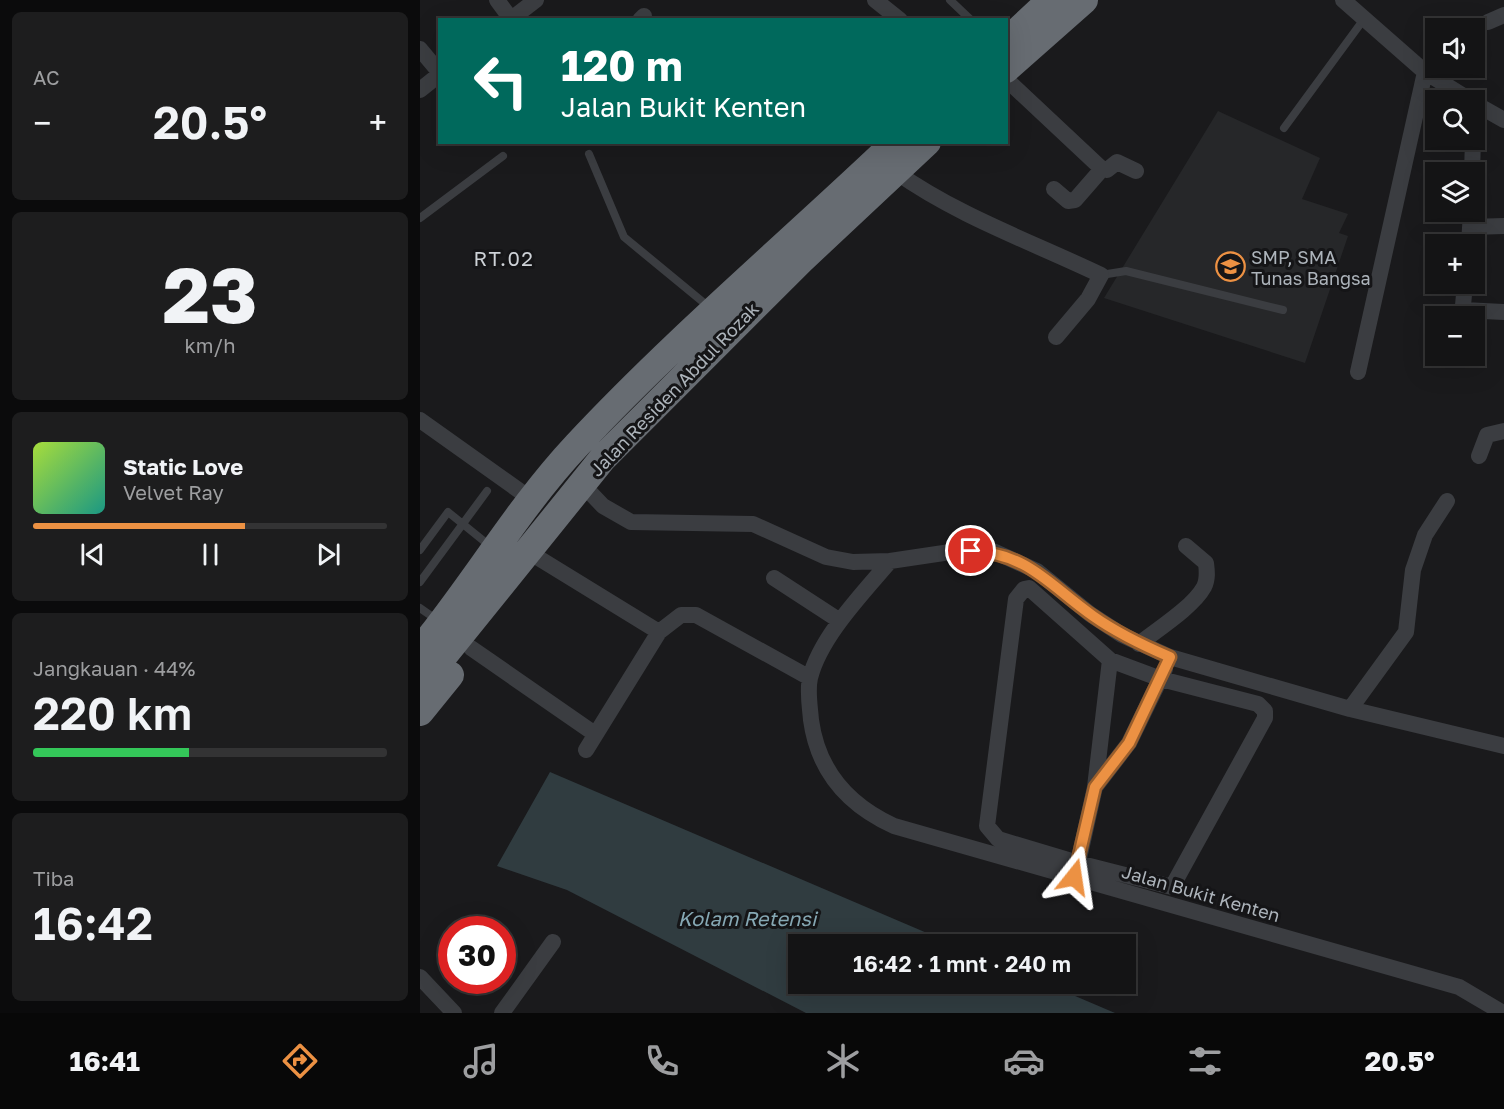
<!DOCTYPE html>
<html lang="id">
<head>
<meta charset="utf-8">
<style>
  :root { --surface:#141415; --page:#1d1d1e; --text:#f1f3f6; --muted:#9d9ea0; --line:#333334; --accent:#ec9143 }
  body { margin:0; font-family:"Golos Text",sans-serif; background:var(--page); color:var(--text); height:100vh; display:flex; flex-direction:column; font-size:22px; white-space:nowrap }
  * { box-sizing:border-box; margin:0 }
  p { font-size:20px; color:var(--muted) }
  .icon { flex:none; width:33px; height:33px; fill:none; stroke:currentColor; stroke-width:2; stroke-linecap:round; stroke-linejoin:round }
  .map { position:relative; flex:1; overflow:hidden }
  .panel { display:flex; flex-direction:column; gap:12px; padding:12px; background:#0b0b0c; width:420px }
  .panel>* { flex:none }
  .top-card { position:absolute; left:18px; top:18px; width:570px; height:126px; border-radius:0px; box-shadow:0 6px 24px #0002,0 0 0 2px var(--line); background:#00695c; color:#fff; overflow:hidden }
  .tools { position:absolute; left:1005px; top:18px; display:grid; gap:12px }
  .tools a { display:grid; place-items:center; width:60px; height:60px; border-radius:0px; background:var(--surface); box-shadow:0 6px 24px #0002,0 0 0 2px var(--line); font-size:30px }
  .speed { position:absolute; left:18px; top:916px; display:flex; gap:12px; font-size:30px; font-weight:700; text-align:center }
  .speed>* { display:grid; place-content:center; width:78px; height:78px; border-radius:50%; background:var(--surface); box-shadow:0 6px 24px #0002,0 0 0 2px var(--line); line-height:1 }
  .speed .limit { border:9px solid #d22; background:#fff; color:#111 }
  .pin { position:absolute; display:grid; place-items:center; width:51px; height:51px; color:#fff; margin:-26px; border:3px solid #fff; border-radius:50%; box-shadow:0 2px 6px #0007 }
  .me { position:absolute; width:66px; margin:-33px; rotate:15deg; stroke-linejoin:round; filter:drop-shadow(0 0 4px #0008) }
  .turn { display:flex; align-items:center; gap:21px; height:126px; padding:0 24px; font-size:27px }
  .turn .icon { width:78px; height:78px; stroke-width:2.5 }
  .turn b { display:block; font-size:42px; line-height:51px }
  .big { font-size:45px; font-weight:600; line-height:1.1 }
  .panel .widget { flex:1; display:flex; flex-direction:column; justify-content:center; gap:9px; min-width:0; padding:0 21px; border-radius:9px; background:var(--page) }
  .panel .dial { align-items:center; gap:0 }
  .dial b { font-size:78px; line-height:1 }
  .song { display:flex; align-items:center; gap:18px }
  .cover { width:72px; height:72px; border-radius:9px; background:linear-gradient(135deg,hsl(80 70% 55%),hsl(170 70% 35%)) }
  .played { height:6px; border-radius:3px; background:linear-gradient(90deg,var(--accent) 60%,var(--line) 60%) }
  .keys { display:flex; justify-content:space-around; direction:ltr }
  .heat { display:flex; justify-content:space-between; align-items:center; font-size:33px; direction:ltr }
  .charge { height:9px; border-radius:4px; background:linear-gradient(90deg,#34c759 44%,var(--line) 0) }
  .trip { position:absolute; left:368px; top:934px; width:348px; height:60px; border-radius:0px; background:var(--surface); box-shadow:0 6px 24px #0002,0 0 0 2px var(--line); font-weight:600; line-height:60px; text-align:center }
  .menu { display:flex; height:96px; justify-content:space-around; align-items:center; background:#080808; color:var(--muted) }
  .menu .icon { width:42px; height:42px }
  .menu .on { color:var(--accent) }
  .menu b { font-size:27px; color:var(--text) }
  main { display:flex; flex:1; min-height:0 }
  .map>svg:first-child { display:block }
</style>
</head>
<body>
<main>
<section class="panel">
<div class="widget"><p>AC</p>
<div class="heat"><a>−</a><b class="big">20.5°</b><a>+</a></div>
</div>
<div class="widget dial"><b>23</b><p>km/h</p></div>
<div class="widget">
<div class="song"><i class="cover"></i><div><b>Static Love</b><p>Velvet Ray</p></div></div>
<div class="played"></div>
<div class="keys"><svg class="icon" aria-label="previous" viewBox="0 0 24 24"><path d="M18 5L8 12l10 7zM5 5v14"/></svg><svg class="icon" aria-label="pause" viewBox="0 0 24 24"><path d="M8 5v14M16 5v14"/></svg><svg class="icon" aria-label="next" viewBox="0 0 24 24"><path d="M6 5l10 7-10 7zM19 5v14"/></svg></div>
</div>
<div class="widget"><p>Jangkauan · 44%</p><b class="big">220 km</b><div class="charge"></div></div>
<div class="widget"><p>Tiba</p><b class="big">16:42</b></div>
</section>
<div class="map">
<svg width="1084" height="1013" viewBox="0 0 1084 1013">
  <rect width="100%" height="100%" fill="#1a1a1c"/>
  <!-- built -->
  <path fill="#262729" d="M798,111L900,158L882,199L928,214L919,233L928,236L885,363L684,298Z"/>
  <!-- water -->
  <path fill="#303c40" d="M130,772L535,945H378V984H627L695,1013H386L147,890L77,866Z"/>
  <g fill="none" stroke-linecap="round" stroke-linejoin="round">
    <!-- lane -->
    <path stroke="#3b3d41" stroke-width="8" d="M530,0L551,20
      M864,128L944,19
      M169,154L204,237L289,307
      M0,218L83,156
      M681,275L706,271L863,310
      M0,550L28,512L70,546
      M0,582L67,491
      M0,608L10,615"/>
    <!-- street -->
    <path stroke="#3b3d41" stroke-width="16" d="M77,0L91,19
      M455,0L480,20
      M923,0L1005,72L1050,100
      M90,20L116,0
      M220,20L224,16
      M1068,22L1084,15
      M0,49L20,73
      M586,79L682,169L687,170L697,162L716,171
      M0,90L20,74
      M1054,103L1084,120
      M476,172C538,216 612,242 681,275L668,299L636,337
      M1052,172L1053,140
      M634,189L648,201L655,200L682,169
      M1050,227L1084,226
      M1049,244L1051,212
      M1043,310L1084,312
      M1042,316L1045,284
      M938,372L1005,72
      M0,420L111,499
      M1059,456L1067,435L1084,431
      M162,484L183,506L211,522L333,524L406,557L433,562L470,561
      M112,554L239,632
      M354,578L420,621
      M609,588L690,660L675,787L658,863L578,839L567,826L596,599L604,589Z
      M719,644C738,629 773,607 784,587C788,579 787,571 786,563L766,546
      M51,648L175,734
      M930,709L986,632L993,570L1005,535L1027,501
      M166,750L239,632L261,615H276L390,678
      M676,786L709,743L745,669
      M655,873L658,863L752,887L845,718V711L838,704L741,679L690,660
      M0,977L34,1013
      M82,1013L133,942
      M1083,1013L1039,987L474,826C428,805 398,771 391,720C390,707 387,691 390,678C400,637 443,593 470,561L537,551H573L617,571L670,614L702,635L750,657L930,709L1084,746"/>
    <!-- highway -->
    <path stroke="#676c72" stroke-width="28" d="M586,42L631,0
      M586,69L664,0
      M0,650C55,583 98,508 157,445C257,338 370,243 476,142
      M0,685L183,458L380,261L507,142
      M0,712L30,675"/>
  </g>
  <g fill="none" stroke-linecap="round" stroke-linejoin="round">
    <defs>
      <path id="route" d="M551,551C608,553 630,586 673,616C697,633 722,645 750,657L709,743L675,787L654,877"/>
    </defs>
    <!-- route casing -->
    <use href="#route" stroke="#995e2c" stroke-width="15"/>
    <!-- route -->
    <use href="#route" stroke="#ec9143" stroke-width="10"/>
  </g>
  <!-- icons -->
  <defs>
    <symbol id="school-ring" viewBox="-11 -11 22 22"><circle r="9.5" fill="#151517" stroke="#ec9143" stroke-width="1.5"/><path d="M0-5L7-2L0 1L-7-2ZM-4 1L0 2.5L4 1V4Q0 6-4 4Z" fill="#ec9143"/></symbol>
  </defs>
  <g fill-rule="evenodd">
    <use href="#school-ring" x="794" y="250" width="33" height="33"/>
  </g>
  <g text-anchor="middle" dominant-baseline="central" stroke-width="6" stroke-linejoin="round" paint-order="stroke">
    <!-- poi labels -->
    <g font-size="18" fill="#adb4bb" stroke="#151517" text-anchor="start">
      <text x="831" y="257">SMP, SMA<tspan x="831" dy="21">Tunas Bangsa</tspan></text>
    </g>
    <!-- street labels -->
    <g font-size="18" fill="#adb4bb" stroke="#151517">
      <text transform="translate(254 389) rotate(-46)">Jalan Residen Abdul Rozak</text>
      <text transform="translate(781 893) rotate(16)">Jalan Bukit Kenten</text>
    </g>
    <!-- neighbourhood labels -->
    <g font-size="20" letter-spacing="1.5" fill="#ced2d7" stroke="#151517">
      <text x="84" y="258">RT.02</text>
    </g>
    <!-- water labels -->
    <g font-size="20" font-style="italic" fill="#86a8b4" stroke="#151517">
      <text x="327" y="918">Kolam Retensi</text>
    </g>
  </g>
</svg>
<div class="tools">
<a><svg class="icon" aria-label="sound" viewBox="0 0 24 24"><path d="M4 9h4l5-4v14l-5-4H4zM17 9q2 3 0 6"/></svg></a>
<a><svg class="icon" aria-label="search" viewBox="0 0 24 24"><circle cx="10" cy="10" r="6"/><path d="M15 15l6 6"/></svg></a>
<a><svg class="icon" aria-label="layers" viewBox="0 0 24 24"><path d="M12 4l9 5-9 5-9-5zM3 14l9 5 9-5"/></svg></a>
<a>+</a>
<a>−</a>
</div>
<div class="speed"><div class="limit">30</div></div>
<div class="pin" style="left:551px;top:551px;background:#d93025"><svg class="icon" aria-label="arrive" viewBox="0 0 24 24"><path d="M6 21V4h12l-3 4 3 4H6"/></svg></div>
<svg class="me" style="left:654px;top:877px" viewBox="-20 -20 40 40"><path d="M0-17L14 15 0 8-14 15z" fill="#ec9143" stroke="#fff" stroke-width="4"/></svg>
<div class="trip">16:42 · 1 mnt · 240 m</div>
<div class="top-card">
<div class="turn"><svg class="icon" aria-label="left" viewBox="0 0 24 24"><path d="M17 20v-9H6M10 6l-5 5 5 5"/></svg><div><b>120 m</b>Jalan Bukit Kenten</div></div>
</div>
</div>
</main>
<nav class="menu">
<b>16:41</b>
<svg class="icon on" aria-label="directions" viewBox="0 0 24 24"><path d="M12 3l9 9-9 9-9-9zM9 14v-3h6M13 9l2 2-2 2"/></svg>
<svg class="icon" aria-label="music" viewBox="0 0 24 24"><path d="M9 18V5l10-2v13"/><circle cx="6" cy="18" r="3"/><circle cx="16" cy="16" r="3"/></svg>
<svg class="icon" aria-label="phone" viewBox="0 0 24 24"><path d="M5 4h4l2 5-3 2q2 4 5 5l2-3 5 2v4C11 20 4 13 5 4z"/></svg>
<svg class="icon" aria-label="climate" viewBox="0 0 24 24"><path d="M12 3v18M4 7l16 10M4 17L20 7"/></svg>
<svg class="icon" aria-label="car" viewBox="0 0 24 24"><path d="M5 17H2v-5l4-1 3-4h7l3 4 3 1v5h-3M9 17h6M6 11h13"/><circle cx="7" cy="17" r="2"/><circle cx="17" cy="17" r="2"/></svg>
<svg class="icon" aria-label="filters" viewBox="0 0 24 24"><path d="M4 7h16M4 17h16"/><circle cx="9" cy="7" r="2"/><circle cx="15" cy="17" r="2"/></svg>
<b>20.5°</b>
</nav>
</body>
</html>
